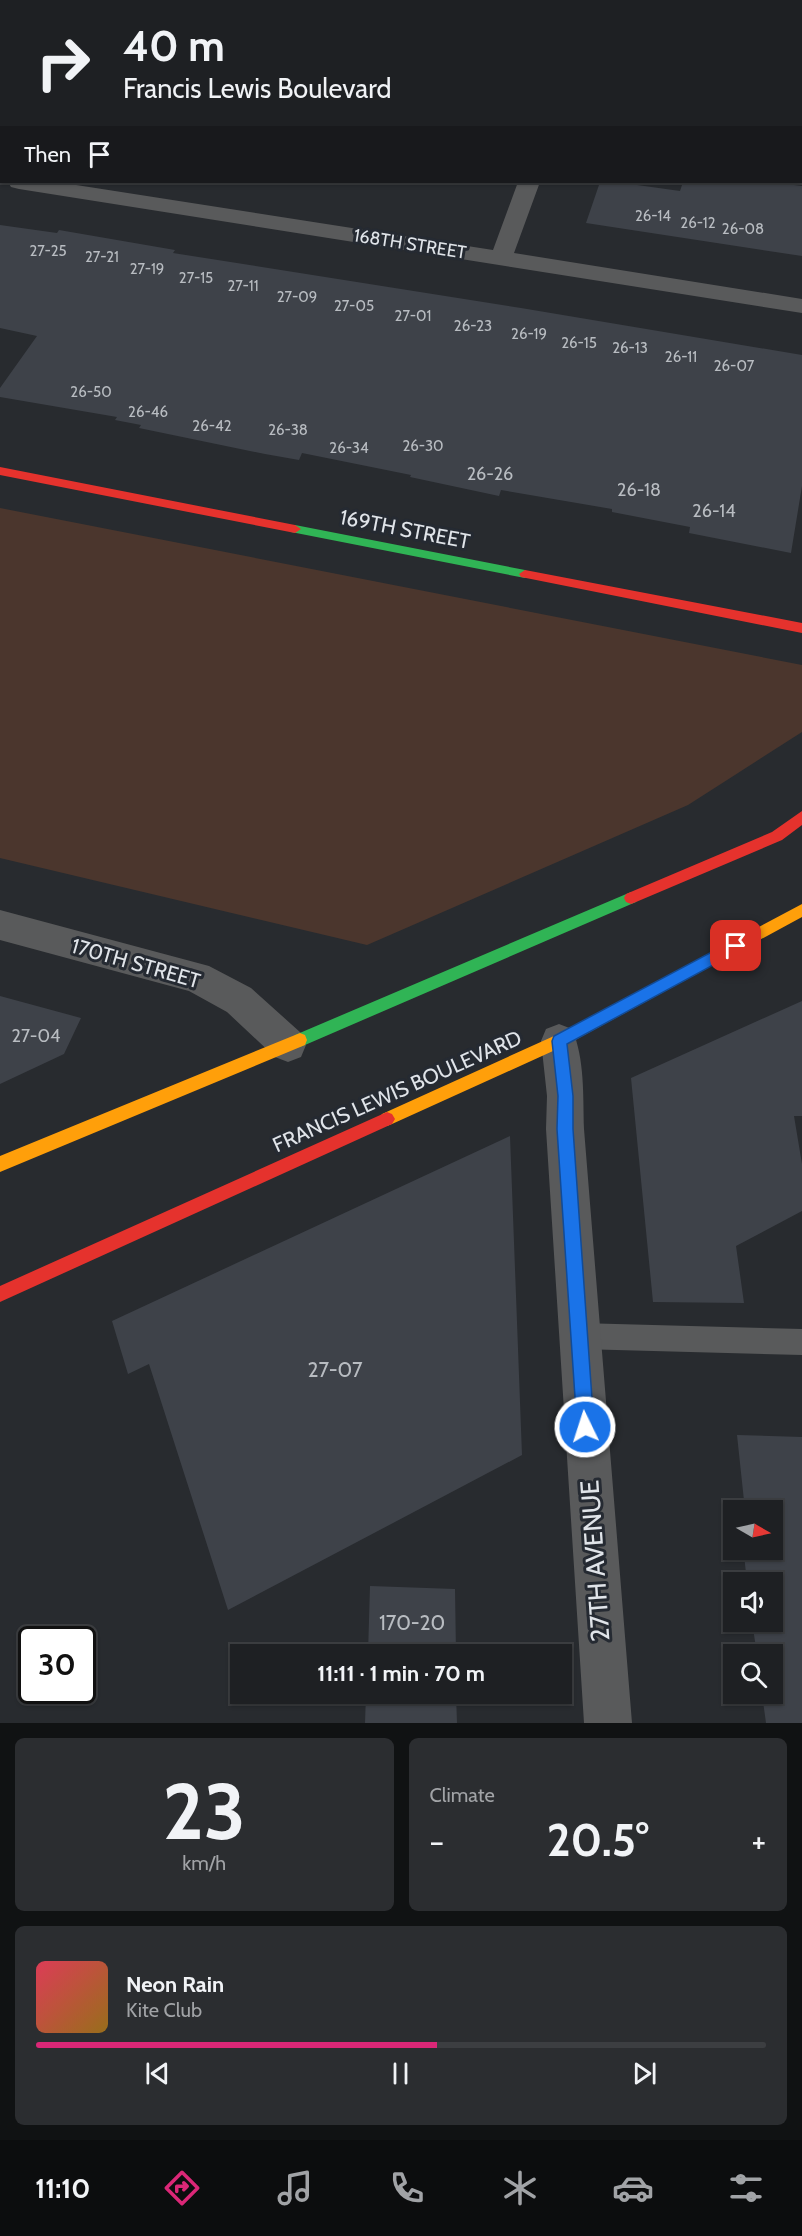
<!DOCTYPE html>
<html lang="en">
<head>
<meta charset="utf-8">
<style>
  :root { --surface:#1e2023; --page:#2b2d30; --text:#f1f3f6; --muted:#a1a3a6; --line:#3c3e41; --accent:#db2777 }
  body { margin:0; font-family:Cabin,sans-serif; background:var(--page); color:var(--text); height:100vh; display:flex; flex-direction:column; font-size:22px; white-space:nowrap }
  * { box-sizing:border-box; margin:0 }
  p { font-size:20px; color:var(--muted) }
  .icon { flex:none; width:33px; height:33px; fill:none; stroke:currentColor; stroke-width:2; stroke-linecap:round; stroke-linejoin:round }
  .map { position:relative; height:1723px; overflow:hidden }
  .panel { display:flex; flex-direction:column; gap:15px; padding:15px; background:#101213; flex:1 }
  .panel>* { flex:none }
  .guide { position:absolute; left:0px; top:0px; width:802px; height:183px; box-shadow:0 2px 4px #0004,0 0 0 2px var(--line); background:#1e2023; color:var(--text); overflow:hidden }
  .needle { width:39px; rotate:99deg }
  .buttons { position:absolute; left:723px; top:1500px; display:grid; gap:12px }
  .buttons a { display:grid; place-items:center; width:60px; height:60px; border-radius:0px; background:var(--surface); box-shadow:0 2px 4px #0004,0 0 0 2px var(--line); font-size:30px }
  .speed { position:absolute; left:18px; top:1626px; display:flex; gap:12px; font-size:30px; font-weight:700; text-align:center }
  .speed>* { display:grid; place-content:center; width:78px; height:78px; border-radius:50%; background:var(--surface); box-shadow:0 2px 4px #0004,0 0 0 2px var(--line); line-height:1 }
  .speed .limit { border:3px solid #111; border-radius:9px; background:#fff; color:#111 }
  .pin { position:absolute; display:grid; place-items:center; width:51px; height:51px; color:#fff; margin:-26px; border-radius:12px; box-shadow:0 3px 9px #0006 }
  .me { position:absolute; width:66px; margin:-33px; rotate:356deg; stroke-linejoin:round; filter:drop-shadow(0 0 4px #0008) }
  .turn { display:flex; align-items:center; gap:21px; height:126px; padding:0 24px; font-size:27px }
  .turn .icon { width:78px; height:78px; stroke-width:2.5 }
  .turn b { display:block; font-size:42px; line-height:51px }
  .then { display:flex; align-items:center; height:57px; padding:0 24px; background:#0003; gap:12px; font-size:22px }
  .big { font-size:45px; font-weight:700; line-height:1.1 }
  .panel .widget { flex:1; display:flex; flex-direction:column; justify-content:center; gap:9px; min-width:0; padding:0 21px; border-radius:9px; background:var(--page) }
  .panel .dial { align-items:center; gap:0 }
  .dial b { font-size:78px; line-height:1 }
  .song { display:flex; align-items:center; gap:18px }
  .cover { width:72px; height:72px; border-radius:9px; background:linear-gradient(135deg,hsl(350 70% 55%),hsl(40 70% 35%)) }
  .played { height:6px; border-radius:3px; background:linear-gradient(90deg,var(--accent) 55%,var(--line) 55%) }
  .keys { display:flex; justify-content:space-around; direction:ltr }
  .heat { display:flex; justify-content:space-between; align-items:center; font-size:33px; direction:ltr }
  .panel .tiles { flex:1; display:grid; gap:15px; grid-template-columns:1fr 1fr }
  .widget:last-child { grid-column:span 2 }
  .trip { position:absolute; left:230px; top:1644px; width:342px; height:60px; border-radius:0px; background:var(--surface); box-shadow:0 2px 4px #0004,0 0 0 2px var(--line); font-weight:700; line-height:60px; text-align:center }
  .tabs { display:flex; height:96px; justify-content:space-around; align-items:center; background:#0c0d0e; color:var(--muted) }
  .tabs .icon { width:42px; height:42px }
  .tabs .selected { color:var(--accent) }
  .tabs b { font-size:27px; color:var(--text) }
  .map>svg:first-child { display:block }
</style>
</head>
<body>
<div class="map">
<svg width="802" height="1723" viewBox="0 0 802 1723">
  <rect width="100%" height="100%" fill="#282b2f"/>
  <!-- green -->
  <path fill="#4b362d" d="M0,508L802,665V732L688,805L367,945L0,858Z"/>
  <!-- building -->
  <path fill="#3e4249" d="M600,182H616L680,191L683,182H771L802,186V256L586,223Z
    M0,225L57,233L59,230L175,250L173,253L521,308L802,355V486L791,553L689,533L690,527L612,512V509L501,490L499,496L410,477L411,475L302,453L299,460L265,454L139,428L141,425L115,420L117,417L0,397V388L37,336L0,328Z
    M0,996L81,1018L64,1054L0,1084Z
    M802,1001V1116H794L802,1164V1211L736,1246L744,1303L653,1302L631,1078Z
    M510,1136L522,1455L228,1610L149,1364L128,1374L112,1321Z
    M737,1435L802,1437V1723H766L762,1694H772V1654H757L752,1622H772V1582H747L744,1555H750L749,1550H772V1510H745Z
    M370,1586L455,1589L456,1654H368Z
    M366,1694H456L457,1723H365Z"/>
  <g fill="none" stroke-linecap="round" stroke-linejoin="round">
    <!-- lane -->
    <path fill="#595a5b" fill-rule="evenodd" d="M415,0H427V2H415Z
      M579,1323L802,1329V1355L579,1349L570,1345L566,1336L570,1327Z"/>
    <!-- street -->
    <path fill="#595a5b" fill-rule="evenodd" d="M163,0H191L192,2H164Z
      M588,0H606V2H588Z
      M8,182H57L493,250L518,182H540L514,253L802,299V313L19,189L11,187Z
      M0,910L209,966L251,988L301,1033L306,1045L301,1057L288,1062L275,1057L227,1012L189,991L0,940Z
      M559,1024L572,1029C585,1059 583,1097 584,1129L632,1723H584L546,1129L547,1096L541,1041L546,1029Z"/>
    <!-- fast -->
    <path fill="#30b455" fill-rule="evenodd" d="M295,525L525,570L531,574L525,578L291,532V526Z
      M631,892L636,894L638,898L636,902L305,1045L300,1047L295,1045L293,1040L295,1035Z"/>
    <!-- slow -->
    <path fill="#ff9f0a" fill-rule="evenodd" d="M802,904V917L564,1046L392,1124L387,1126L382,1124L379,1119L382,1114L554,1036Z
      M300,1033L305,1035L307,1040L305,1045L0,1172V1156Z"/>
    <!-- jam -->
    <path fill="#e5322d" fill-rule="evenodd" d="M0,467L295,525L301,529L295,533L0,475Z
      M525,570L802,623V633L521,577L519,574Z
      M802,811V825L782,840L636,902L631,904L626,902L624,898L626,894L772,832Z
      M387,1112L392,1114L395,1119L392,1124L0,1302V1286Z"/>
  </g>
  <!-- route -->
  <path fill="#1a73e8" stroke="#114b97" stroke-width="1.5" d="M736,939L741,941L743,946L741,950L567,1044L573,1096V1129L594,1427L592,1433L585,1436L579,1433L577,1427L557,1129L558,1096L552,1041L554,1036Z"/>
  <g text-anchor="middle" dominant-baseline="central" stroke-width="6" stroke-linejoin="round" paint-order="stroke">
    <!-- far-number labels -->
    <g font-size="15" fill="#b8bcc1">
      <text x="653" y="216">26-14</text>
      <text x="698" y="223">26-12</text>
      <text x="743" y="229">26-08</text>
      <text x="48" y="251">27-25</text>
      <text x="102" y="257">27-21</text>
      <text x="147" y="269">27-19</text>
      <text x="196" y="278">27-15</text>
      <text x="243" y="286">27-11</text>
      <text x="297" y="297">27-09</text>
      <text x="354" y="306">27-05</text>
      <text x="413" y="316">27-01</text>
      <text x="473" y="326">26-23</text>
      <text x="529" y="334">26-19</text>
      <text x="579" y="343">26-15</text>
      <text x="630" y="348">26-13</text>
      <text x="681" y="357">26-11</text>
      <text x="734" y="366">26-07</text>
      <text x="91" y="392">26-50</text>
      <text x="148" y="412">26-46</text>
      <text x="212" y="426">26-42</text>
      <text x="288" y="430">26-38</text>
      <text x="423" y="446">26-30</text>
      <text x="349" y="448">26-34</text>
    </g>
    <!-- far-street labels -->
    <g font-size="18" fill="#e0e4e9" stroke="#252a32">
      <text transform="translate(410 244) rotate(9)">168TH STREET</text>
    </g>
    <!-- number labels -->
    <g font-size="18" fill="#b8bcc1">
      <text x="490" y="474">26-26</text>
      <text x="639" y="490">26-18</text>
      <text x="714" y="511">26-14</text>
      <text x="36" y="1036">27-04</text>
    </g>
    <!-- street labels -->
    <g font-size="21" fill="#e0e4e9" stroke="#252a32">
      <text transform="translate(405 529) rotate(11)">169TH STREET</text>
      <text transform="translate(136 963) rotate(16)">170TH STREET</text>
      <text transform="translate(397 1091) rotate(-24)">FRANCIS LEWIS BOULEVARD</text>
    </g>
    <!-- near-number labels -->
    <g font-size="21" fill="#b8bcc1">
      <text x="335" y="1369">27-07</text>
      <text x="412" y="1622">170-20</text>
    </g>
    <!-- near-street labels -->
    <g font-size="26" fill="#e0e4e9" stroke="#252a32">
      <text transform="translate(595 1561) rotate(-94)">27TH AVENUE</text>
    </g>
  </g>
</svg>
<div class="buttons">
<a><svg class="needle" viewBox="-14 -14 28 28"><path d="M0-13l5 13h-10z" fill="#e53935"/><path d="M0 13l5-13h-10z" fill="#a1a3a6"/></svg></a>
<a><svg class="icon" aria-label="sound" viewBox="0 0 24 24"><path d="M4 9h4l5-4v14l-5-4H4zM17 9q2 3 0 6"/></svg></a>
<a><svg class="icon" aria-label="search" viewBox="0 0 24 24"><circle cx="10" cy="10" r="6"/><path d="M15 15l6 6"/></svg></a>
</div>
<div class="speed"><div class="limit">30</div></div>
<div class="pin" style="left:736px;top:946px;background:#d93025"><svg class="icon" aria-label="arrive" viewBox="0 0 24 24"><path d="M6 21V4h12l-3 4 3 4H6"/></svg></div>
<svg class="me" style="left:585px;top:1427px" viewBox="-20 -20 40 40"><circle r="17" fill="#1a73e8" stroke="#fff" stroke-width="3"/><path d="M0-11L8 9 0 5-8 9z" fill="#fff"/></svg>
<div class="trip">11:11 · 1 min · 70 m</div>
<div class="guide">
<div class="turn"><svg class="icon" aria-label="right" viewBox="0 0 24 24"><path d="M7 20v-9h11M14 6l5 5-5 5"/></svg><div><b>40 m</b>Francis Lewis Boulevard</div></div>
<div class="then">Then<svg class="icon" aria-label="arrive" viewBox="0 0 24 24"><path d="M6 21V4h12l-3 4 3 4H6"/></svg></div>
</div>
</div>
<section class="panel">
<div class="tiles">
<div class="widget dial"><b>23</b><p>km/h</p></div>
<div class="widget"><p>Climate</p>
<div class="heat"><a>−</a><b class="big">20.5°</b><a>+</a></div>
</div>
<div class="widget">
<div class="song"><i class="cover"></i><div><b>Neon Rain</b><p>Kite Club</p></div></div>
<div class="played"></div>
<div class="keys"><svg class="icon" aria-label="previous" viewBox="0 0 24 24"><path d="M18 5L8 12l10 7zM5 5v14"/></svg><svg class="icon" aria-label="pause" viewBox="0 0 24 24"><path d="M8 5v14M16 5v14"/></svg><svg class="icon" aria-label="next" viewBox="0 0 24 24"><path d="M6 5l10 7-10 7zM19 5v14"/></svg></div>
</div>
</div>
</section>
<nav class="tabs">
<b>11:10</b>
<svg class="icon selected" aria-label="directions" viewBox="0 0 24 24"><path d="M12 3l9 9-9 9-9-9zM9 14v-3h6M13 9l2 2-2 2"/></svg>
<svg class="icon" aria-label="music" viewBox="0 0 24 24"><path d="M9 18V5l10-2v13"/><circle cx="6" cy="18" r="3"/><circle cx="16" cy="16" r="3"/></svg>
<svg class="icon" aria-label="phone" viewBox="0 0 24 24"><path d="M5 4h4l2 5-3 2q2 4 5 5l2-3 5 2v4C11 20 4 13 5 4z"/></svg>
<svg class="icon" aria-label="climate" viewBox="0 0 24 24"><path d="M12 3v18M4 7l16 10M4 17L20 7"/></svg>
<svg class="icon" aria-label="car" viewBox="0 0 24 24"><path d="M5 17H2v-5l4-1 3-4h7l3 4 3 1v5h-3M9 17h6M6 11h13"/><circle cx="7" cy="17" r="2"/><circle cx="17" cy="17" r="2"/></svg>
<svg class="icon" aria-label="filters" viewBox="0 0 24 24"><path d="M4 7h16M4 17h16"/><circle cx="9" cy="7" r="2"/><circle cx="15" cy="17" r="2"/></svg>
</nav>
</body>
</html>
